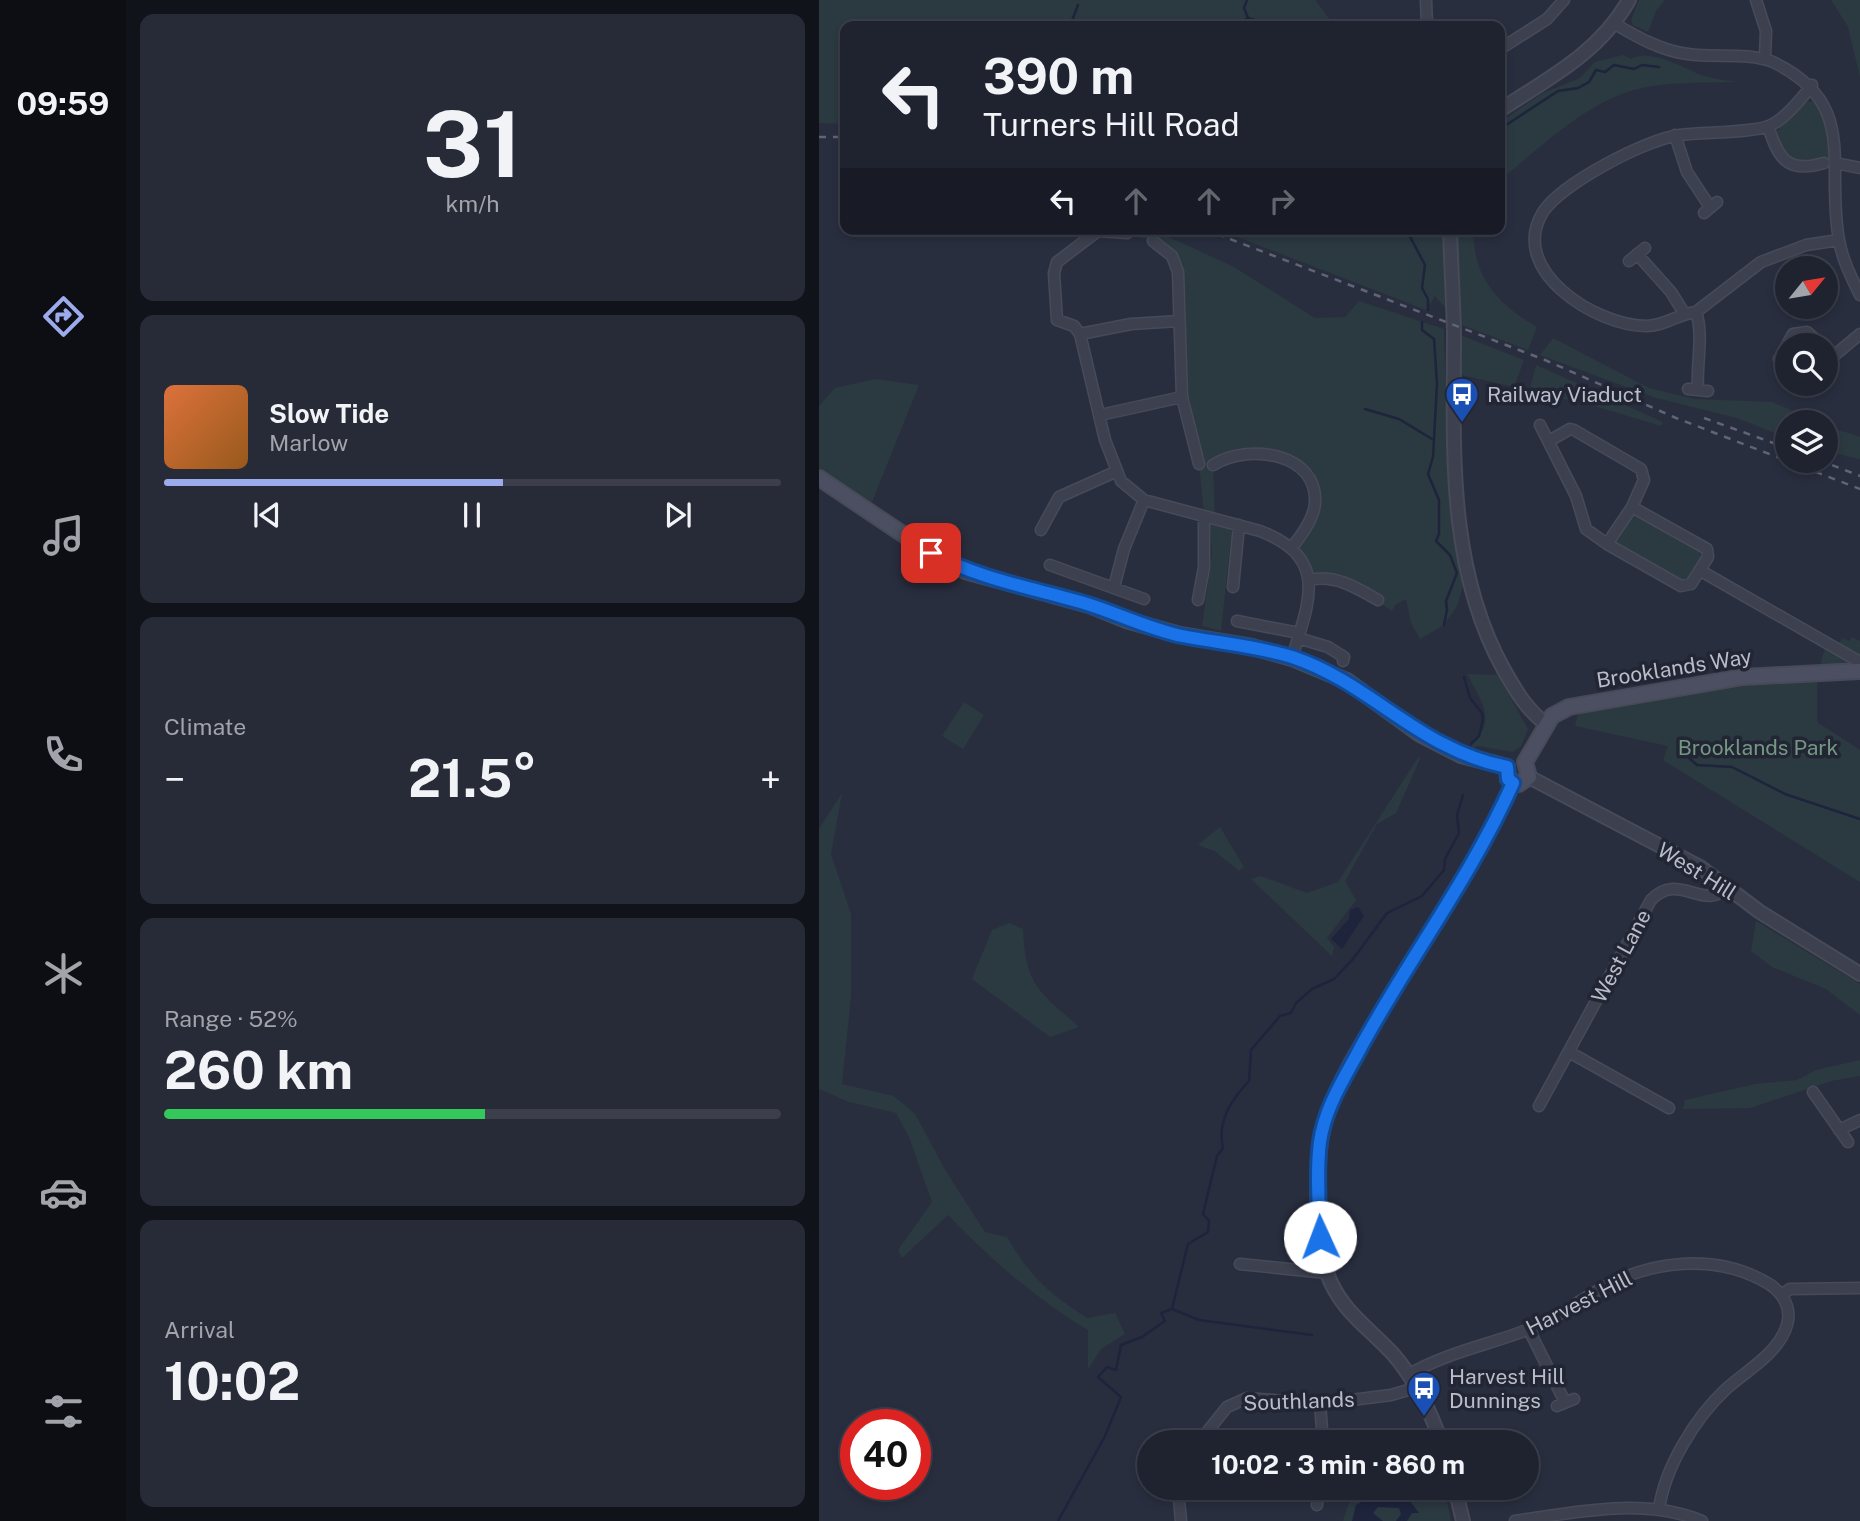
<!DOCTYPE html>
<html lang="en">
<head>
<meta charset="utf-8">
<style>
  :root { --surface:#1f222f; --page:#272a37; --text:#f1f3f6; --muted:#a1a4aa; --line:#3c3f4b; --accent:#9cabec }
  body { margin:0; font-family:"Public Sans",sans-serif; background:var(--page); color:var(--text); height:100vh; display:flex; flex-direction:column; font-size:26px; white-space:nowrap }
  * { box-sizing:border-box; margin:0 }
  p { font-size:23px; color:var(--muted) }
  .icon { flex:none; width:38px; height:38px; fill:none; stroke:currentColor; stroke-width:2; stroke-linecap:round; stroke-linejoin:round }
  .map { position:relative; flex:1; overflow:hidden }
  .drawer { display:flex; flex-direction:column; gap:14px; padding:14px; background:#11131a; width:693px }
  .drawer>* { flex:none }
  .top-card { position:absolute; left:21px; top:21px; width:665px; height:214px; border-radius:14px; box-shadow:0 4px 10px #0003,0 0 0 2px var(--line); background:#1f222f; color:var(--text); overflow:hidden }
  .needle { width:46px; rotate:60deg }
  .controls { position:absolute; left:956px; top:256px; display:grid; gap:14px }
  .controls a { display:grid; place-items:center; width:63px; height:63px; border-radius:50%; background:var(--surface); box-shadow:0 4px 10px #0003,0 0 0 2px var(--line); font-size:35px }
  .speed { position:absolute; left:21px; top:1409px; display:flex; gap:14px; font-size:35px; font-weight:700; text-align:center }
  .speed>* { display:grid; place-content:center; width:91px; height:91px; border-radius:50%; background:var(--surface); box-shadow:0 4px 10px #0003,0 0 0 2px var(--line); line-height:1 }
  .speed .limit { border:10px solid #d22; background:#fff; color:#111 }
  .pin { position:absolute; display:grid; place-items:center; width:60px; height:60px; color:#fff; margin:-30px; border-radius:14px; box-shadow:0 4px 10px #0006 }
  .me { position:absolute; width:77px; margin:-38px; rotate:358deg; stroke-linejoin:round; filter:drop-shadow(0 0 5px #0008) }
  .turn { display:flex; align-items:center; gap:24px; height:147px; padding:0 28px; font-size:32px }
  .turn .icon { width:91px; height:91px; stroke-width:2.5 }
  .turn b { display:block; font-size:49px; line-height:60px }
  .lanes { display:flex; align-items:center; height:66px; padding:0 28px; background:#0003; justify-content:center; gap:35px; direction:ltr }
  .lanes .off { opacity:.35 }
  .big { font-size:52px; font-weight:700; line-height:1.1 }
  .drawer .widget { flex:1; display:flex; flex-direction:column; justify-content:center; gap:10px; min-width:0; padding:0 24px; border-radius:14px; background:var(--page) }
  .drawer .dial { align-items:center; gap:0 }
  .dial b { font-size:91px; line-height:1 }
  .song { display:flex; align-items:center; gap:21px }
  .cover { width:84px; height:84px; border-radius:10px; background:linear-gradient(135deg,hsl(20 70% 55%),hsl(30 70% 35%)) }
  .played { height:7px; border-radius:4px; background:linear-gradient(90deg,var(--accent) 55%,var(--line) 55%) }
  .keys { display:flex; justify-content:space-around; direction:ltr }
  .heat { display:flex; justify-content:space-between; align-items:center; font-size:38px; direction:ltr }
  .charge { height:10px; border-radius:5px; background:linear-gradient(90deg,#34c759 52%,var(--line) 0) }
  .trip { position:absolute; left:318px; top:1430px; width:402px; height:70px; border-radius:35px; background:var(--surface); box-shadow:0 4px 10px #0003,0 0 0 2px var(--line); font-weight:700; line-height:70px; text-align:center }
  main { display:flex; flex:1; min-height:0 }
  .tabs { display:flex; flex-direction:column; width:126px; justify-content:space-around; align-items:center; background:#0c0e13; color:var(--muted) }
  .tabs .icon { width:49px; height:49px }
  .tabs .selected { color:var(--accent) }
  .tabs b { font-size:32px; color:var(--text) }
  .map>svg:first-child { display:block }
</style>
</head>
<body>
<main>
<nav class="tabs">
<b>09:59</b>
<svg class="icon selected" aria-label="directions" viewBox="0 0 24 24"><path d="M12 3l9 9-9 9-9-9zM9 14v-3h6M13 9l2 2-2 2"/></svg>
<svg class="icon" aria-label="music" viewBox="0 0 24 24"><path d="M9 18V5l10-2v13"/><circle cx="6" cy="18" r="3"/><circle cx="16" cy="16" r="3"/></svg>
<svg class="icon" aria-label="phone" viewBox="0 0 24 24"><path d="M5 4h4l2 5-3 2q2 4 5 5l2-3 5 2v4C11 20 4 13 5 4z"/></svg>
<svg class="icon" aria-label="climate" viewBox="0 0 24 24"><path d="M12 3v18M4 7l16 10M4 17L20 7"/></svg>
<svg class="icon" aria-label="car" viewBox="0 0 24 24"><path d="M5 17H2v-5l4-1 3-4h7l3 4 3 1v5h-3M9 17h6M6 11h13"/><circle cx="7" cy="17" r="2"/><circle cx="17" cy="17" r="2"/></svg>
<svg class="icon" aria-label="filters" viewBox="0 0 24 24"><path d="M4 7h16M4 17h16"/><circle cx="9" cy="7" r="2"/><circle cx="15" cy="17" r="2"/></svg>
</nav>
<section class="drawer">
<div class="widget dial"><b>31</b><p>km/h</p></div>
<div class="widget">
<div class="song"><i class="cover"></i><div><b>Slow Tide</b><p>Marlow</p></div></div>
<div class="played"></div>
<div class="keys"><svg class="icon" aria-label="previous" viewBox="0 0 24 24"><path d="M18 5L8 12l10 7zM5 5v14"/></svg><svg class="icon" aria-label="pause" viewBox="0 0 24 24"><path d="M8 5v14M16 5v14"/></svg><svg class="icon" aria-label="next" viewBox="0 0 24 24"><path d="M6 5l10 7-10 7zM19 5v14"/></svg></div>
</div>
<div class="widget"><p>Climate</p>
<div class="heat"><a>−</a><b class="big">21.5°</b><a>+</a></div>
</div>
<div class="widget"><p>Range · 52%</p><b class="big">260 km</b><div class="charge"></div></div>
<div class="widget"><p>Arrival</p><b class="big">10:02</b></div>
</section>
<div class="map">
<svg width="1041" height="1521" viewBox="0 0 1041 1521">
  <rect width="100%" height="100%" fill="#292e3f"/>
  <!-- green -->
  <path fill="#2b3940" d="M0,0H496L516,26H26V124L0,123Z
    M820,0H846L837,11L829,32L814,25L812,20Z
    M1012,0H1041V77L1029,27Z
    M804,55L812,59C834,48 864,69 885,76C896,79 907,80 918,82C884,83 848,81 815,90C765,104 721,148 681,180V122L724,93L761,78L776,62Z
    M994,101L1005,116L1013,155C996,164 980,164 964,154L956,133L987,102Z
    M290,229H333L415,267L496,318L526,317L540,301L625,329L629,484L645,583L638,606L625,625L601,639L592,623L587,599L576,605L573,611L542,590L491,580L473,547L487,528L495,489L475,463L438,453L394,465L396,518L385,516L380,464L365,416L353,256L334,241Z
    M410,229H655C652,276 680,305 718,327L709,350L640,324L616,296L607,310L408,233Z
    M641,335L705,360L695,387L642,375Z
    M734,338L830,388L875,399L953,402L999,422H968V438L918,418L837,398L721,355Z
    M717,365L844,422L842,426L769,404L710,392Z
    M56,379L100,385L53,502L0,471V406L16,388Z
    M1006,425L1041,437V459L1006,451Z
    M817,514L880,549L883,560L869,581H861L797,544L796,540L813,515Z
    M391,522L413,528L402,631L383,626L393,554Z
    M1033,637L1041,641V656L1020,644L1023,638L1030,641Z
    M1006,648L1034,663V664L1001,665Z
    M648,674L679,675L709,729L702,746L694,752L659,746L654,748L652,745C679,720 662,701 648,674Z
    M998,679V722L1041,750V882L844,760L849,746L756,726L759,713L924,684Z
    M145,702L165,715L144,749L123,736Z
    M600,756L601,759L577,813L558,824L526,881L537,900L508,938L515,947L513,956L432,879L442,876L488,893L519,882Z
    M23,793L12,854L32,914V997L23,1084L75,1096L96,1114L128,1173L166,1232L188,1237C210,1276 231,1294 268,1318L296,1313L306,1334L282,1349L269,1369V1330C217,1299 171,1259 129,1215L83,1258L79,1250L113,1202L90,1137L77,1113L30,1102L0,1089V829Z
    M401,827L425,867L420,871L397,852L379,845Z
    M937,921L1041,984V1015L1007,989L953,967L932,951Z
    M190,923L204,929C206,986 221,992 260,1027L231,1037L153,979L173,930Z
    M1041,1060V1076L1012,1081L931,1108L864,1109L866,1100L936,1084L978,1080L997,1070Z
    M544,1488H625L632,1521H524L531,1500Z"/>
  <!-- water -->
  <path fill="#1d243c" d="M539,907L545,916L523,949L512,939L530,919L531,910Z
    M566,1488L584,1492L600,1513H593L588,1521H577L582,1514L580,1508L559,1507L554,1513L564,1521H533L537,1505Z"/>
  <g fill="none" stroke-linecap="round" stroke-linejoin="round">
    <!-- stream -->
    <path stroke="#1d243c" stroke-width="2.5" d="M428,0L425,8L429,18L455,26
      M251,26L259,5
      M414,26L429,18
      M681,129L739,91L759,88L770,82L777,70L786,72L795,65L815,69L823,65L840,67
      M587,229L606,265L603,288L609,299V310
      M603,322V330L615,339L618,384L614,457L609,474L620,500V534L617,541L631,555L638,573L627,601L628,610L625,625
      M546,409L580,419L613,439
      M645,677L651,698L663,713L664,720L660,736L652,744
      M863,752L878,765L913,767L966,794L1041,819
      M353,1309L369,1244L389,1232L390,1221L384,1214L398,1156L404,1148C398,1121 412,1100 430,1081L432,1050L461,1016L472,1013L477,1003L493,989L515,979L534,959L568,913L603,896L625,870L626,859L640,833L638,815L644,795
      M239,1521L286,1436L302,1397L279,1377L288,1367L297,1370L302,1345L323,1337L346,1321L342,1313L353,1309L380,1320L493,1335"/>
    <defs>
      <path id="minor" d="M607,0L608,26
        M937,0L947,31L946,59
        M796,24C818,37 843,51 869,54C896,58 929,52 954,62C1041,104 1006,164 1020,240C1023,259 1033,279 1041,295
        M681,49L728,19L745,0
        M993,85C983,98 965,120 950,126C932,133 883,132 861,135C827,139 742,184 724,212C688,270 777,326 827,326C846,326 859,314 877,312L942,262L987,245L1020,240
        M949,126C959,158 968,174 1005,163
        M856,135L868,172L891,207
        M1021,164L1041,168
        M885,213L898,202
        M308,233L279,231L238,262L235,273L238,320L255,326L261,334L286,440L302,481L325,500L441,531C511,558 490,601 473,658
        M334,241L353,256L359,272L363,397L380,464
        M818,254L852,292L865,313
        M810,261L826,248
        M877,312C885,336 877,364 879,390
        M261,334L312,324L360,321
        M1006,367L1017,354L1041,334
        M968,371L960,359L974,334L988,332L1003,345
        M869,389L889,391
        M281,415L363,397
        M721,425L757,496L767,529L788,544
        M730,441L751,429L755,430L822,469L825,480L813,507
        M394,465C428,443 500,452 496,504C494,520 483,535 473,547
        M813,507L888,549L889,557L872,584L862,586L788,544Z
        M222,530L240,497L296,472
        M231,565L325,599
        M882,571L1041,662
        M491,580C516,574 538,588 559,600
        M295,587L305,549L325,500
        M414,587L420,525
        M379,600L385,567V516
        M418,621L480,633
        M479,638L509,647L525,657L524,661
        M750,1052L850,1108
        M994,1092L1029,1142
        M720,1106L832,900C861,870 885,914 909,886
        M1020,1130L1041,1120
        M421,1264L508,1273
        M962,1295L971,1289L1041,1288
        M710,1330L746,1402
        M589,1375C626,1353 669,1345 708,1330C734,1321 755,1304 778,1291C829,1260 897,1252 950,1284C964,1293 973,1308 968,1325C960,1353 927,1371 907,1389C876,1418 846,1467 840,1509
        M501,1404L504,1442
        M738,1406L755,1399
        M380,1442L408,1407L428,1398L501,1404L572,1395L596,1388
        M359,1488L362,1521
        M498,1505L500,1488
        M696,1521C757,1512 825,1497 883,1521"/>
      <path id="tertiary" d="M681,110C730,78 780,53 810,0
        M631,229C632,263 634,297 635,331C635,444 627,567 685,670C697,691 707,709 727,724
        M710,777L881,867L941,912L1041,974
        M622,1442C612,1412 595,1378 574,1354C549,1327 521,1310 508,1273C495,1233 495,1156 508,1115C522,1073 550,1032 573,994C616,925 661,857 694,783
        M636,1488L644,1521"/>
      <path id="secondary" d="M0,478L112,553L146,571L270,605L307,620L361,635L433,647L473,658L528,681L601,734L642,755L688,767
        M706,762L733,716L750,707L924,677L1041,671
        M688,767L689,779L700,784L710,777L706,762"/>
    </defs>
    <!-- minor casing -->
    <use href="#minor" stroke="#474a58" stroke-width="13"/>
    <!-- tertiary casing -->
    <use href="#tertiary" stroke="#474a58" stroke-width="16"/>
    <!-- secondary casing -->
    <use href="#secondary" stroke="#474a58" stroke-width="18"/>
    <!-- minor -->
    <use href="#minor" stroke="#3d414f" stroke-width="10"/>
    <!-- tertiary -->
    <use href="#tertiary" stroke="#3d414f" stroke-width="12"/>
    <!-- secondary -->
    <use href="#secondary" stroke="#4c4f61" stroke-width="14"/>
    <!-- rail -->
    <path stroke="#606475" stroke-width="2.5" stroke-dasharray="7 7" stroke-linecap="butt" d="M0,137H26
      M385,229L726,360L857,418L1041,489
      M885,418L968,448
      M1000,460L1041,476"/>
  </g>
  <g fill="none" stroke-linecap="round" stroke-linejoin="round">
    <defs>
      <path id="route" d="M112,553C163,580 214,588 268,604C300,614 330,629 363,636C400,643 437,646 473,657C554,684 598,749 688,767L689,779L694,783C653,875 592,956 543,1045C527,1076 506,1106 501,1142C497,1172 500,1206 501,1237"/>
    </defs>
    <!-- route casing -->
    <use href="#route" stroke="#114b97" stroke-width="18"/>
    <!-- route -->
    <use href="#route" stroke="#1a73e8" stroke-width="12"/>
  </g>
  <!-- icons -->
  <defs>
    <symbol id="bus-pin" viewBox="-11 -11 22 30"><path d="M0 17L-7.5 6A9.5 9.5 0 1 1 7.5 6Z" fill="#1a4fb4" stroke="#222634"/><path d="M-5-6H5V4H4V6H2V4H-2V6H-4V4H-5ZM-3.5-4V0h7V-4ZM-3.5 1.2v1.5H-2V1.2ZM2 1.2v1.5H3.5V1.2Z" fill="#fff"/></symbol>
  </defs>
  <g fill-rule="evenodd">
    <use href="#bus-pin" x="624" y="375" width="38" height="52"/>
    <use href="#bus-pin" x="586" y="1369" width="38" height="52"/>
  </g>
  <g text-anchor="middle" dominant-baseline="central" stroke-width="7" stroke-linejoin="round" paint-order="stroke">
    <!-- poi labels -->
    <g font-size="21" fill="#babdc9" stroke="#222634" text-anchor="start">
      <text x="668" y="394">Railway Viaduct</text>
      <text x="630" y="1376">Harvest Hill<tspan x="630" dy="24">Dunnings</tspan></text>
    </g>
    <!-- street labels -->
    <g font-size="21" fill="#babdc9" stroke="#222634">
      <text transform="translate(855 668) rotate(-9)">Brooklands Way</text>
      <text transform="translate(878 871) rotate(32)">West Hill</text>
      <text transform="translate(802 956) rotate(-62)">West Lane</text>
      <text transform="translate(760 1303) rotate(-27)">Harvest Hill</text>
      <text transform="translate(480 1401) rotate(-2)">Southlands</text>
    </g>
    <!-- park labels -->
    <g font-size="21" fill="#749783" stroke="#222634">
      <text x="939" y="747">Brooklands Park</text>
    </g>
  </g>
</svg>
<div class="controls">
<a><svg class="needle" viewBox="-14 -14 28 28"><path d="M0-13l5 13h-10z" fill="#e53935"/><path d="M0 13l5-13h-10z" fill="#a1a4aa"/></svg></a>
<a><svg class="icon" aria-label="search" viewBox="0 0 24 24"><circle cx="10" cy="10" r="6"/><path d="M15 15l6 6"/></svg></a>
<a><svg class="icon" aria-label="layers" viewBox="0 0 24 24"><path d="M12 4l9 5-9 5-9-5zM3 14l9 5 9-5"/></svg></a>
</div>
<div class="speed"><div class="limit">40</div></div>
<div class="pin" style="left:112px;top:553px;background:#d93025"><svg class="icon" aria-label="arrive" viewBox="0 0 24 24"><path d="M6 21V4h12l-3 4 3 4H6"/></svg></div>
<svg class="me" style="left:501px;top:1237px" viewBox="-20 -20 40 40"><circle r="19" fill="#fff"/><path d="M0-13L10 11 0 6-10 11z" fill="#1a73e8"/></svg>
<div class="trip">10:02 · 3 min · 860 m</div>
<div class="top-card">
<div class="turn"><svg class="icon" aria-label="left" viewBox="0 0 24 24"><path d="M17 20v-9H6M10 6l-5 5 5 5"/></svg><div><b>390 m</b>Turners Hill Road</div></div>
<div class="lanes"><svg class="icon" aria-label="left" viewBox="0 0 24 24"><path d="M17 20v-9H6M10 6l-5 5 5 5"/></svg><svg class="icon off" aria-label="ahead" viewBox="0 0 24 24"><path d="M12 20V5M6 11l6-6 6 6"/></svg><svg class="icon off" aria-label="ahead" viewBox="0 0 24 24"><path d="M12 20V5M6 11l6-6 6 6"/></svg><svg class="icon off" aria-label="right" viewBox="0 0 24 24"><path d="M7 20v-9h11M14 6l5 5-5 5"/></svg></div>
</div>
</div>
</main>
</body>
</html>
